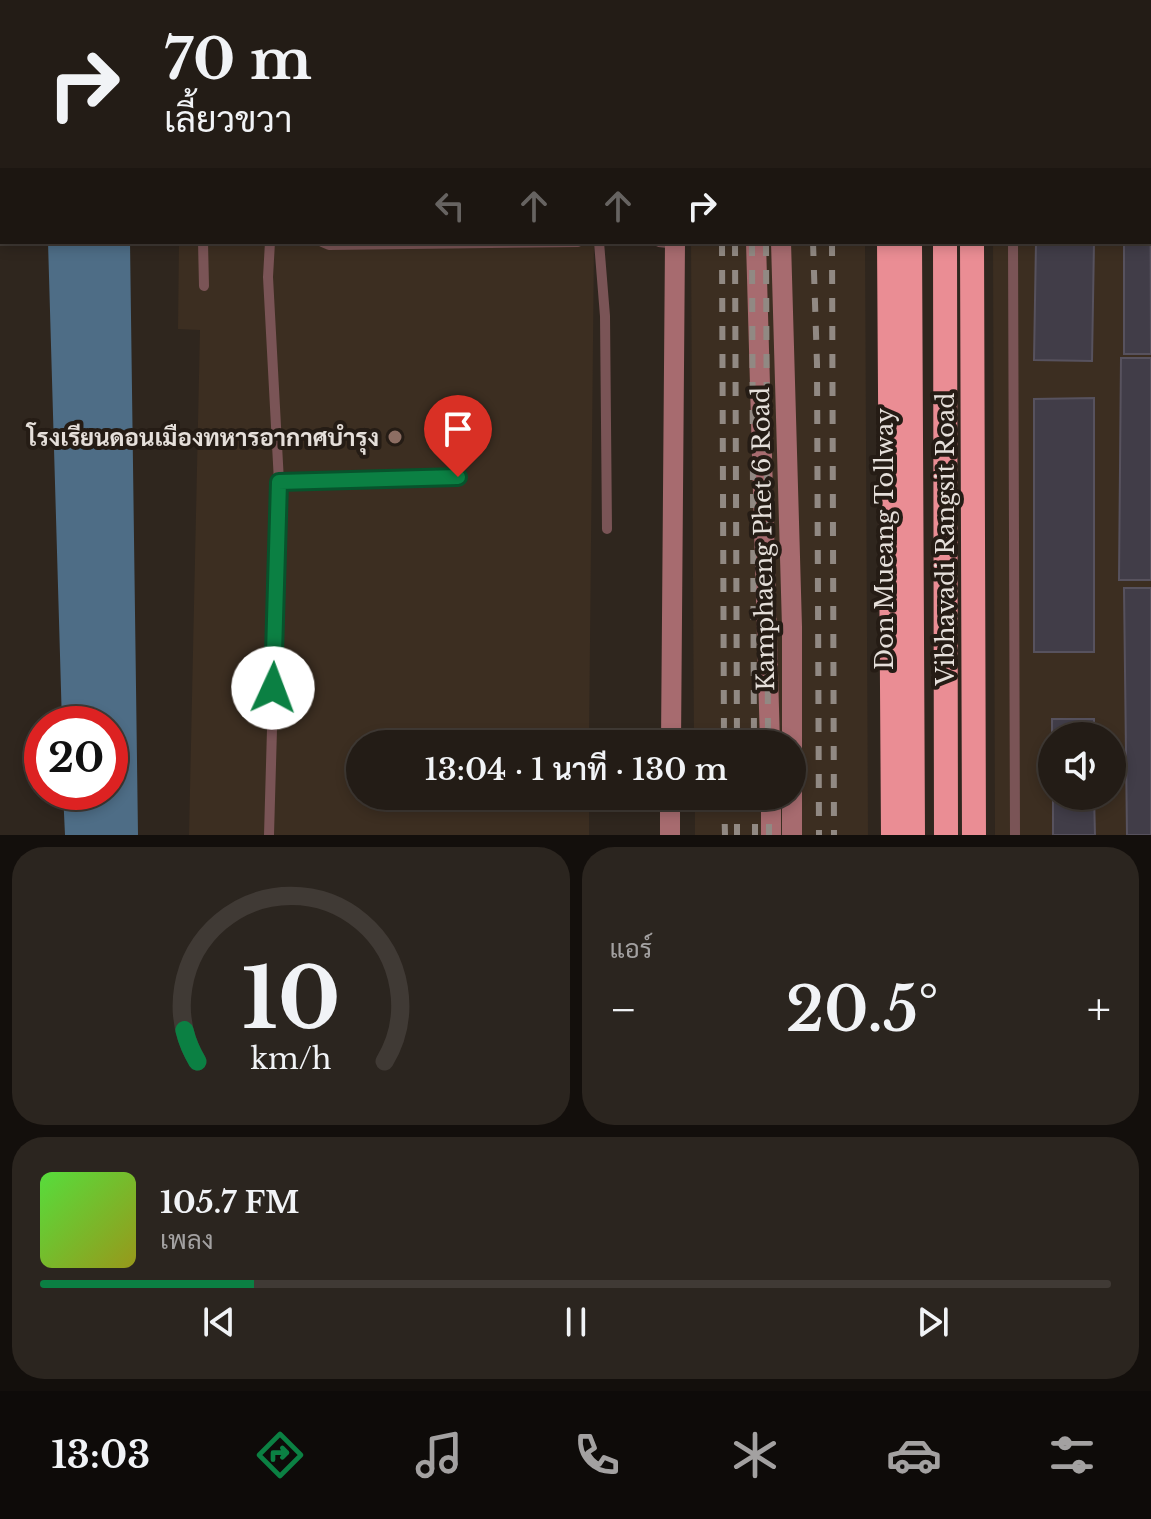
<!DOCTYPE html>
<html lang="th">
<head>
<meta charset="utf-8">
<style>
  :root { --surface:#231c16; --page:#2b251f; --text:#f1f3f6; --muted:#a3a1a1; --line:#403a35; --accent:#0b8043 }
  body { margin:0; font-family:"Libre Baskerville",Sarabun,serif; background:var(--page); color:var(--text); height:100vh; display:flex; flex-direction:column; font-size:30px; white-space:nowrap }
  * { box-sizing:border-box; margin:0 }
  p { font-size:26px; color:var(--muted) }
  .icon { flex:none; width:44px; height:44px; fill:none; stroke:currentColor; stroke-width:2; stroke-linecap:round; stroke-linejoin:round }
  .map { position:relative; height:835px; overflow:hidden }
  .panel { display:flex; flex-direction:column; gap:12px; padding:12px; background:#130f0c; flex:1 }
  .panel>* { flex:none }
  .top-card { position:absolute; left:0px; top:0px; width:1152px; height:244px; box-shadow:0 4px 12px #0003,0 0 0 2px var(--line); background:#231c16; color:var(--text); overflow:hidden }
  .buttons { position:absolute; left:1038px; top:722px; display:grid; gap:16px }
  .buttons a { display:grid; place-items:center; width:88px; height:88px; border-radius:50%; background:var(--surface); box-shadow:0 4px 12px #0003,0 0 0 2px var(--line); font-size:40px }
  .speed { position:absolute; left:24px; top:706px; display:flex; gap:16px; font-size:40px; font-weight:700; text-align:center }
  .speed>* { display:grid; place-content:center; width:104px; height:104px; border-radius:50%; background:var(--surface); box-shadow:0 4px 12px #0003,0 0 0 2px var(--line); line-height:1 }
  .speed .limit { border:12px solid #d22; background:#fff; color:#111 }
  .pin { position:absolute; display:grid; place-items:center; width:68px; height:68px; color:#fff; margin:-82px -34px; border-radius:50% 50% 50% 0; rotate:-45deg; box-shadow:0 0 8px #0007 }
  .pin .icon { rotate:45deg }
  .me { position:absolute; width:88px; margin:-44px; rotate:2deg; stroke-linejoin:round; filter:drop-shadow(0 0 6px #0008) }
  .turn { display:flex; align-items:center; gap:28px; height:168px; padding:0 32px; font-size:36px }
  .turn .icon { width:104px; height:104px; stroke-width:2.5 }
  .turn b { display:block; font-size:56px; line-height:68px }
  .lanes { display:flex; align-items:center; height:76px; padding:0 32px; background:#0003; justify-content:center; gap:40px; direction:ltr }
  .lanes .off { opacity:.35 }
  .big { font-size:60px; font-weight:600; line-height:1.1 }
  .panel .tile { flex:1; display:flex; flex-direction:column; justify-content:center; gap:12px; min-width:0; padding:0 28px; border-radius:32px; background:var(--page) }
  .panel .dial { align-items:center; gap:0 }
  .dial svg { height:208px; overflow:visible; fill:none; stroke:var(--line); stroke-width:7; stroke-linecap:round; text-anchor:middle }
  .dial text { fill:var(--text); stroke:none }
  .song { display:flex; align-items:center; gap:24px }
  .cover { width:96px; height:96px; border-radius:12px; background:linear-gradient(135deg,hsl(110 70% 55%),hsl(60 70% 35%)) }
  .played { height:8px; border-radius:4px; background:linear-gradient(90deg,var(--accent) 20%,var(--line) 20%) }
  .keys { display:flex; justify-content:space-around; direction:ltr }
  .heat { display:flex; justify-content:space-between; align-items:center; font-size:44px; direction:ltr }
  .panel .tiles { flex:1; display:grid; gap:12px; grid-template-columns:1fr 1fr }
  .tile:last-child { grid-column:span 2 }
  .trip { position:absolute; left:346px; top:730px; width:460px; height:80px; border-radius:40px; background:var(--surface); box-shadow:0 4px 12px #0003,0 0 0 2px var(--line); font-weight:600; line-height:80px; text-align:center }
  .tabs { display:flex; height:128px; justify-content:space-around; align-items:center; background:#0e0b09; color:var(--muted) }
  .tabs .icon { width:56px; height:56px }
  .tabs .current { color:var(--accent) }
  .tabs b { font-size:36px; color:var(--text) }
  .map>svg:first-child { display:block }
</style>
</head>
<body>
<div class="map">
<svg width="1151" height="835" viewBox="0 0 1151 835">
  <rect width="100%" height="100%" fill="#2f261e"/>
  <!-- built -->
  <path fill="#3c2e21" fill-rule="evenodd" d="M155,0H591V2H155Z
    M679,0H864V2H679Z
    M993,0H1151V835H995L993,242H1150V2H993ZM1052,736H1112V796H1052Z
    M179,242H594L589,744H360V796H589V835H189L200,330L178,329Z
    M691,242H865L868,835H695V796H792V744H694Z"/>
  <!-- water -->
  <path fill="#4e6d86" d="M48,242H130L138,835H65L63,792H110V724H62Z"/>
  <!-- building -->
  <path fill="#413d48" stroke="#57525e" stroke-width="2" d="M1022,0H1124V2H1022Z
    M1128,0H1151V53L1150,2H1128Z
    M1150,74L1151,354H1124V242H1150Z
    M1036,242H1094L1092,361L1034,360Z
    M1121,358H1151V580H1119Z
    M1094,398V652H1034V399Z
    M1124,588H1151V835H1127Z
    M1052,719H1094V736H1052Z
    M1053,796H1094L1095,835H1053Z"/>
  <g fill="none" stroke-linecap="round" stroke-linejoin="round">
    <!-- lane -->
    <path stroke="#7a5456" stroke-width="10" d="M289,0V2
      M595,0V2
      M1012,0V2
      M203,242L204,286
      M322,242L329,245L578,242
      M599,242L605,316L607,529
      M659,242L676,244
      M1013,242L1015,835
      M279,482L458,477
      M269,835L279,482L268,277L270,242"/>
    <!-- secondary -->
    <path stroke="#a76b6f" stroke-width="20" d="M668,0V2
      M749,0V2
      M775,0V2
      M756,242L770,744
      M781,242L792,627V835
      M671,744L675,242
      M771,796V835
      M670,835V796"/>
    <!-- highway -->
    <path stroke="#ea8d94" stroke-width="24" d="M888,0V2
      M909,0V2
      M945,0V2
      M972,0V2
      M889,242L893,835
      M910,242L913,835
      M945,242L946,835
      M972,242L974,835"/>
    <!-- rail -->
    <path stroke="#918983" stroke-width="6" stroke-dasharray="14 14" stroke-linecap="butt" d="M715,0V2
      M728,0V2
      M746,0V2
      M760,0V2
      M805,0V2
      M823,0L824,2
      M722,242L724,744
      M735,242L737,744
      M752,242L754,744
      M766,242L768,744
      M813,242L817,364L819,835
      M832,242L834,835
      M724,796L725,835
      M737,796V835
      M755,796V835
      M769,796V835"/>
  </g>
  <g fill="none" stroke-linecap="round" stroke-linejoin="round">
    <defs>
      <path id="route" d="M273,688L279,482L458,477"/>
    </defs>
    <!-- route casing -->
    <use href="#route" stroke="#07532c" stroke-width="20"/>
    <!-- route -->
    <use href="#route" stroke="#0b8043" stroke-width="14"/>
  </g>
  <!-- markers -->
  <circle fill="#8d6e63" stroke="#251c15" stroke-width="3" cx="395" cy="437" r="8"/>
  <g text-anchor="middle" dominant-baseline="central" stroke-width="8" stroke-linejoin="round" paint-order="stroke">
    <!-- poi labels -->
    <g font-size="24" font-weight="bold" fill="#e5dfda" stroke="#251c15" text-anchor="end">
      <text x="379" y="437">โรงเรียนดอนเมืองทหารอากาศบำรุง</text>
    </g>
    <!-- street labels -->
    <g font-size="24" fill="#e5dfda" stroke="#251c15">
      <text transform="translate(763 539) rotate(-91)">Kamphaeng Phet 6 Road</text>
      <text transform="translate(884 539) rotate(-90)">Don Mueang Tollway</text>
      <text transform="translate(945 539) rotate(-90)">Vibhavadi Rangsit Road</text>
    </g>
  </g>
</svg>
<div class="buttons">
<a><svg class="icon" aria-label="sound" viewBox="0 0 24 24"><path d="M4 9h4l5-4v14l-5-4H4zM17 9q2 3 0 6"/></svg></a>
</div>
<div class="speed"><div class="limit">20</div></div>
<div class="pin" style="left:458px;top:477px;background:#d93025"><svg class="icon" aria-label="arrive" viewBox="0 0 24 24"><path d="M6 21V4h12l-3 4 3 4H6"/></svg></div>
<svg class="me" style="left:273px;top:688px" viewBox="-20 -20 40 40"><circle r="19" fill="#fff"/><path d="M0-13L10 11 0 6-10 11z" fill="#0b8043"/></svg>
<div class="trip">13:04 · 1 นาที · 130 m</div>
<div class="top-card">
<div class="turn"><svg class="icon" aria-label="right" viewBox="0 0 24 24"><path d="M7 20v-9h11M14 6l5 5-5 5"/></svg><div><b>70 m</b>เลี้ยวขวา</div></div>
<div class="lanes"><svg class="icon off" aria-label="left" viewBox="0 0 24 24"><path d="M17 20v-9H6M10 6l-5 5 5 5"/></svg><svg class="icon off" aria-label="ahead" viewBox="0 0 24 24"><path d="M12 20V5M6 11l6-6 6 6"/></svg><svg class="icon off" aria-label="ahead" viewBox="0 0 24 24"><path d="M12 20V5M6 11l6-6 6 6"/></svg><svg class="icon" aria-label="right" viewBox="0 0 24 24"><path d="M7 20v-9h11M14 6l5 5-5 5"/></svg></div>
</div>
</div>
<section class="panel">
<div class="tiles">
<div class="tile dial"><svg viewBox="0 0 100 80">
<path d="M14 69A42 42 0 1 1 86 69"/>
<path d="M14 69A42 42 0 0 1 9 57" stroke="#0b8043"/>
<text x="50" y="56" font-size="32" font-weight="700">10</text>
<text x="50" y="72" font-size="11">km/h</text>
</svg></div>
<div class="tile"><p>แอร์</p>
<div class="heat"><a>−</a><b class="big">20.5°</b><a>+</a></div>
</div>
<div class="tile">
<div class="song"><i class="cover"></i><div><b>105.7 FM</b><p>เพลง</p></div></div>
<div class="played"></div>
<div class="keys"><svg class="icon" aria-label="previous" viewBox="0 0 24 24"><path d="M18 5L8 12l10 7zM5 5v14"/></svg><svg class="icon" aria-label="pause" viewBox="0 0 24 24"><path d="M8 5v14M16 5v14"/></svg><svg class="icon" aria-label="next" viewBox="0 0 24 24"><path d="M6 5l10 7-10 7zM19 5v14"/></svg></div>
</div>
</div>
</section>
<nav class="tabs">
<b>13:03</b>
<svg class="icon current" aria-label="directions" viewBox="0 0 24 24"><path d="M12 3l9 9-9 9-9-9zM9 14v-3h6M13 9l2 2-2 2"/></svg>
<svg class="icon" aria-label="music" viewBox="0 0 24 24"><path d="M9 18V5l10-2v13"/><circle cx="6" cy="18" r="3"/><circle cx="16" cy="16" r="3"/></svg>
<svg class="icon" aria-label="phone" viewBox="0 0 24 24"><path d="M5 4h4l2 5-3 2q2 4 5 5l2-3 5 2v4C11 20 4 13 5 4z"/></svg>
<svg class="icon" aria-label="climate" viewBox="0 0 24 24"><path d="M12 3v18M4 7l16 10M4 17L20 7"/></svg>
<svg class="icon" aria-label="car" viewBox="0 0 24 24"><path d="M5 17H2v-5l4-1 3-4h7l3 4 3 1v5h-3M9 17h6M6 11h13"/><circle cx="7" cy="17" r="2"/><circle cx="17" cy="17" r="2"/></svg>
<svg class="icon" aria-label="filters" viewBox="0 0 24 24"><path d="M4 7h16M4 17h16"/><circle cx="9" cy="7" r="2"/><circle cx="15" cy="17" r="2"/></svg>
</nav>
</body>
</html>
